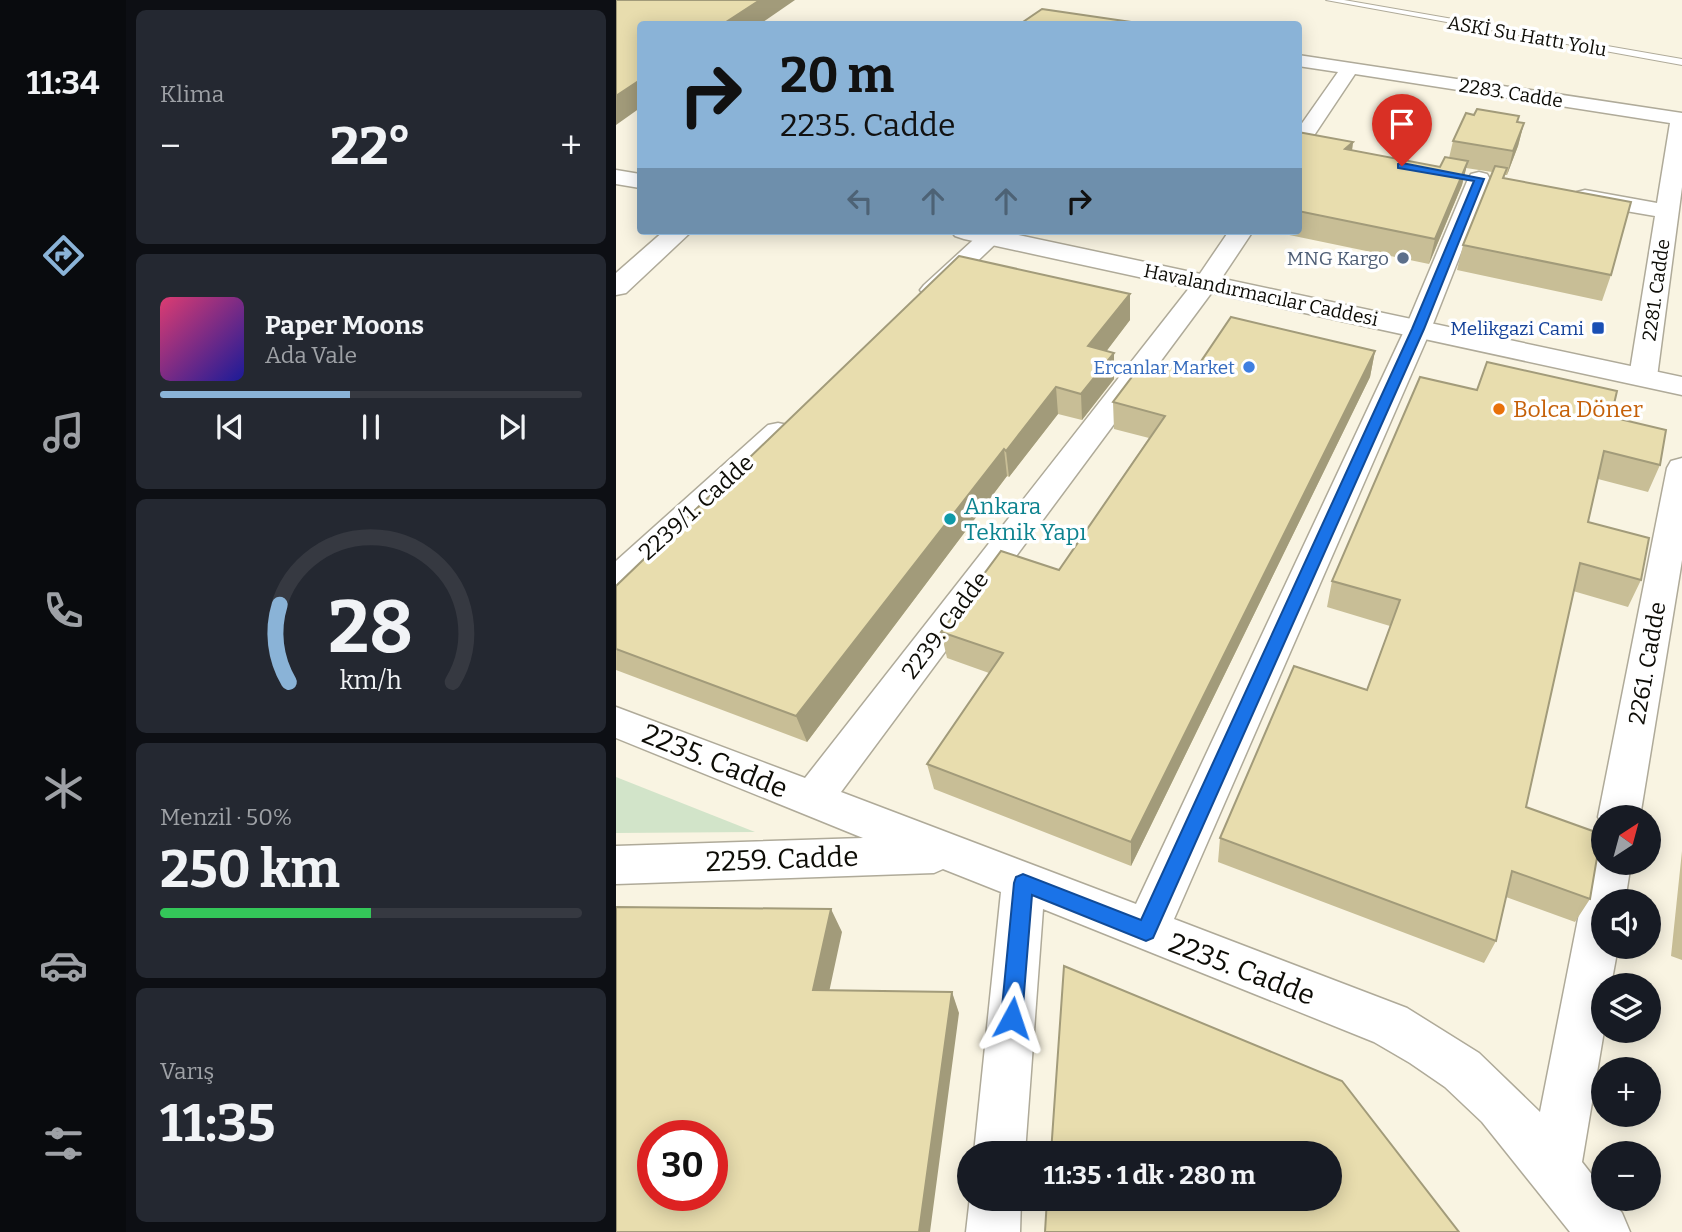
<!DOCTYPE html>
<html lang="tr">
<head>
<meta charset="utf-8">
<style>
  :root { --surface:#171b24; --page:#242831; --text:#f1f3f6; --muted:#9ea1a6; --line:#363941; --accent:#8ab3d7 }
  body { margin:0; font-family:Bitter,serif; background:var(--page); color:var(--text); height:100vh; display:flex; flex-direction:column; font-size:26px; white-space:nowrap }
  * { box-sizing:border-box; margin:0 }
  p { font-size:23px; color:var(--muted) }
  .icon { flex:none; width:38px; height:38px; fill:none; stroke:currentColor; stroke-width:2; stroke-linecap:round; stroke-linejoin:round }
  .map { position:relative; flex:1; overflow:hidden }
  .panel { display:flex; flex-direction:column; gap:10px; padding:10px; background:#0d0f14; width:490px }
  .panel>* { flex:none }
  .hud { position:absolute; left:21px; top:21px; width:665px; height:214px; border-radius:7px; box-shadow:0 4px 18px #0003; background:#8ab3d7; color:#111; overflow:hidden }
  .needle { width:46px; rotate:36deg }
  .fabs { position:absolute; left:975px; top:805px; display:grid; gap:14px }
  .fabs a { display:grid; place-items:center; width:70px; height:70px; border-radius:50%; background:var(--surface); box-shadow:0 4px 18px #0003; font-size:35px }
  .speed { position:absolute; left:21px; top:1120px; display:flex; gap:14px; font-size:35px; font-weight:700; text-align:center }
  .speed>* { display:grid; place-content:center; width:91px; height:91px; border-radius:50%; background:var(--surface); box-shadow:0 4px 18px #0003; line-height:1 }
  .speed .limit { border:10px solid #d22; background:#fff; color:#111 }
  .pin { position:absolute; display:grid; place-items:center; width:60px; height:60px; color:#fff; margin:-72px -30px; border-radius:50% 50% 50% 0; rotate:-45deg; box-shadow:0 0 7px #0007 }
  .pin .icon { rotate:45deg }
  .me { position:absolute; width:77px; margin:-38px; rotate:5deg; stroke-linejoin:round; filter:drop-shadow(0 0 5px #0008) }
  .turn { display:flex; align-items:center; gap:24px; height:147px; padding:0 28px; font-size:32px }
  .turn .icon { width:91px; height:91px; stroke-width:2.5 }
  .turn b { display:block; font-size:49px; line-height:60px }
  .lanes { display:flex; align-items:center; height:66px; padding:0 28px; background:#0003; justify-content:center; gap:35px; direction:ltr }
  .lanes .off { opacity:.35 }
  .big { font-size:52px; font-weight:700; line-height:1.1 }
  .panel .tile { flex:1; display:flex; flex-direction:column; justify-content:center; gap:10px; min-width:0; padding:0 24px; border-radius:10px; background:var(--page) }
  .panel .dial { align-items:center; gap:0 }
  .dial svg { height:182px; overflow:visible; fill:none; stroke:var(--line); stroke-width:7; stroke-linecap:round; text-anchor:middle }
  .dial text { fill:var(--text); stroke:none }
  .song { display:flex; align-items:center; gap:21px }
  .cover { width:84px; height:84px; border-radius:10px; background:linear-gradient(135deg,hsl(340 70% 55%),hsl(240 70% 35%)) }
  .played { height:7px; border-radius:4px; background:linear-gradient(90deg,var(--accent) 45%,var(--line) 45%) }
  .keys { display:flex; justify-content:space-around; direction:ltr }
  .heat { display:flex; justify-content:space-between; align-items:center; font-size:38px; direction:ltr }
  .charge { height:10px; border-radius:5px; background:linear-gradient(90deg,#34c759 50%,var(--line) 0) }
  .trip { position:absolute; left:341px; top:1141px; width:385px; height:70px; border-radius:35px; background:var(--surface); box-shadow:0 4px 18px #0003; font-weight:700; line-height:70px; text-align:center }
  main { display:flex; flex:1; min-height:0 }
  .menu { display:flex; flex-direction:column; width:126px; justify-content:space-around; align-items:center; background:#090b0e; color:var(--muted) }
  .menu .icon { width:49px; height:49px }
  .menu .selected { color:var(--accent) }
  .menu b { font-size:32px; color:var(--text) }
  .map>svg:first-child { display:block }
</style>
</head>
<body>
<main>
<nav class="menu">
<b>11:34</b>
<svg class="icon selected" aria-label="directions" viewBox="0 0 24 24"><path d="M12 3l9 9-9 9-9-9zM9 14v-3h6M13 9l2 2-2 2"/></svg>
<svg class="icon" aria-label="music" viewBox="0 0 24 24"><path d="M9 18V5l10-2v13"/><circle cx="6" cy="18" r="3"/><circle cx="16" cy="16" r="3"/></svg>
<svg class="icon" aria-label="phone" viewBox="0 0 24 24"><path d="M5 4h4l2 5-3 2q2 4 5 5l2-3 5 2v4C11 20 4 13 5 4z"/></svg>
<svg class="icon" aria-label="climate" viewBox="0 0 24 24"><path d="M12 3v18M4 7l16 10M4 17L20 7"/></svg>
<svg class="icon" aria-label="car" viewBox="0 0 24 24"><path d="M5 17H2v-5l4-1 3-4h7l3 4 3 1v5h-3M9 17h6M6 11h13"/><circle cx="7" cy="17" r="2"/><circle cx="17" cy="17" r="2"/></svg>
<svg class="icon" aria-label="filters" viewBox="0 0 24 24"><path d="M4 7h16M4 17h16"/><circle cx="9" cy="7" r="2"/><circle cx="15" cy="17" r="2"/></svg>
</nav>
<section class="panel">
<div class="tile"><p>Klima</p>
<div class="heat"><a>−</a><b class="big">22°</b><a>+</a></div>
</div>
<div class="tile">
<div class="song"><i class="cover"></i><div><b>Paper Moons</b><p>Ada Vale</p></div></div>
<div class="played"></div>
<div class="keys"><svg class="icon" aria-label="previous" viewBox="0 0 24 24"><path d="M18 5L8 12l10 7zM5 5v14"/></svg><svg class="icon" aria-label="pause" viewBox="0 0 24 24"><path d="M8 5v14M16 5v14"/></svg><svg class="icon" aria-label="next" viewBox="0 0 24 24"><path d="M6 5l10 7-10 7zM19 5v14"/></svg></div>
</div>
<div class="tile dial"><svg viewBox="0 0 100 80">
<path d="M14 69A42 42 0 1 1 86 69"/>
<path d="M14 69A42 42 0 0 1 10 35" stroke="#8ab3d7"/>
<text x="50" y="56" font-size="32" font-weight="700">28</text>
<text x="50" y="72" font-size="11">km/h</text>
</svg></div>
<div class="tile"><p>Menzil · 50%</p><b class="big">250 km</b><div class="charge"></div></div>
<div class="tile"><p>Varış</p><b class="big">11:35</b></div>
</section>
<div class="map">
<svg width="1066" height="1232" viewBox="0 0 1066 1232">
  <rect width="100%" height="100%" fill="#f9f4e2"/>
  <!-- green -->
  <path fill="#d2e4c9" d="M0,777L139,832L0,833Z"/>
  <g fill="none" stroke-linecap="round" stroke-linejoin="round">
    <defs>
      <path id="lane" d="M710,0H728L1066,59V65Z"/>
      <path id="street" d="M682,55L1066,113V187L1041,377L1037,383L1027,385L1017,383L1013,377L1039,216L969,204L961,202L958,197L961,192L969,190L1041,203L1054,123L739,74L689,149L682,151V129L722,72L682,66Z
        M863,172L871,174L874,179L815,329L558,919L791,1008L863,1053L924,1112L973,863L979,850L987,847V863H1015L1009,901H987V947H1002L995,985H987L988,1031L966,1162L987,1189V1199H995L1006,1213L1014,1232H954L866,1122L829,1087L794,1063L758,1042L427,909L409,1153H358L385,892L327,869L318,873L0,884V846L247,838L0,738V707L189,778L581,278L613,231H637L599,288L225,792L520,904L789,329L852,179L855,174Z
        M367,231H393L326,295L317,298L308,295L304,290L308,285Z
        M162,423L172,425L177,432L172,439L12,589L0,592V561L152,425Z
        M1066,458V560L1024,817H987V826L982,817L1051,468L1055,461Z
        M354,1197L405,1199L404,1232H350Z"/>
      <path id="secondary" d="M0,170L24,174V188L0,184Z
        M48,231H76L10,293L0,295V273Z
        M335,231H384L1066,377V395L348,239L339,236Z"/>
    </defs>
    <!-- lane casing -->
    <use href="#lane" stroke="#afaa99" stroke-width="2"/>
    <!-- street casing -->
    <use href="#street" stroke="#afaa99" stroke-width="3"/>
    <!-- secondary casing -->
    <use href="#secondary" stroke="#afaa99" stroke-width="3"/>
    <!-- lane -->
    <use href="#lane" fill="#fff" fill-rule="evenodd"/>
    <!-- street -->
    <use href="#street" fill="#fff" fill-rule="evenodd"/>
    <!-- secondary -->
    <use href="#secondary" fill="#fff" fill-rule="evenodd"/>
  </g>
  <!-- wall -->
  <path fill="#c8be96" d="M858,115L903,116L901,122L908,123L902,146L891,175H889L888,178L995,275L986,301L841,270L847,245L876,172L850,168L846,185L813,264L654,231H682V132L737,142L736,150L824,167L833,158L837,141Z
    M514,294V320L490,351L498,353V379L466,420L442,414L393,477L391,476L191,742L0,670V586Z
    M759,351L754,377L515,866L318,789L311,764L373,673L331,658L325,632L443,570L533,438L498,429L497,402L577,373Z
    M861,390L995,417L1044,465L1032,492L982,479L972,522L1025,580L1012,607L957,591L910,807L974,899L959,922L890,897L880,941L868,963L602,862L604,838L751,690L774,626L711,607L716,581Z
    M1066,851V960L1055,956Z"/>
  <!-- shaded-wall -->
  <path fill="#a29b7a" d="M144,0H179L144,24H107Z
    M24,80V108L0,125V96Z
    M908,123L902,146L891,175L897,151Z
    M737,142L734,166L729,149Z
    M852,161L846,185L813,264L819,239Z
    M514,294V320L474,373L472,346Z
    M759,351L754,377L515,866V842Z
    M498,353V379L466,420L465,394Z
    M440,387L442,414L393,477L390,451Z
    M388,449L391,476L191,742L180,716Z
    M215,909L226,932L209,1011L197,990Z
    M336,992L343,1013L314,1232H303Z"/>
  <!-- building -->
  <path fill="#e8ddae" stroke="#a29b7a" stroke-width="2" fill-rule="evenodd" d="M0,0H144L107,24H24V80L0,96Z
    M426,9L529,24H404Z
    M861,109L903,116L901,122L908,123L897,151L837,141L850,113L858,115Z
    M682,132L737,142L729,149L824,167L829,157L852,161L819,239L682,211Z
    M879,166L891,168L887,178L1015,202L995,275L847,245Z
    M343,256L514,294L472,346L498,353L465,394L440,387L390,451L388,449L180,716L0,649V586Z
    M615,317L759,351L515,842L311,764L387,653L325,632L385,551L443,570L549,416L497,402L528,361L577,373Z
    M871,362L1001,391L995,417L1050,430L1044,465L988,451L972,522L1033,538L1025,580L964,563L910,807L985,834L974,899L896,871L880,941L604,838L678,666L751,690L784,600L716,581L804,377L861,390Z
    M0,907L215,909L197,990L336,992L303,1232H0ZM37,1136H96V1195H37Z
    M448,966L726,1081L843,1232H429L431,1199H714V1153H435Z"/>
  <!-- route -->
  <path fill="#1a73e8" stroke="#114b97" stroke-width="2" d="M786,163L868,179L808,329L537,938L530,941L416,895L406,1018L403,1026L396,1029L388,1026L385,1018L398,883L400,877L407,874L525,920L796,329L858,181L782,168V164Z"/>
  <!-- markers -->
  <circle fill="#5c6f8a" stroke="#fff" stroke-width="2.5" cx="787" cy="258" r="7"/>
  <rect fill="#1a4fb4" stroke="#fff" stroke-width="2.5" x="975" y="321" width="14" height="14" rx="3.5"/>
  <circle fill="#3f7fe0" stroke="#fff" stroke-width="2.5" cx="633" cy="367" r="7"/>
  <circle fill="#e8710a" stroke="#fff" stroke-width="2.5" cx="883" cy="409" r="7"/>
  <circle fill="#0f9aa8" stroke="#fff" stroke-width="2.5" cx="334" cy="519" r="7"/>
  <g text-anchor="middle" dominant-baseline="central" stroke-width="7" stroke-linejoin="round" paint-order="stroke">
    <!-- far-street labels -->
    <g font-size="19" fill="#0d0c06" stroke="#fff">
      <text transform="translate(911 36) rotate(10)">ASKİ Su Hattı Yolu</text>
      <text transform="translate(895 93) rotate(9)">2283. Cadde</text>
      <text transform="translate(1040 290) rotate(-82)">2281. Cadde</text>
      <text transform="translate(645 295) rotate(12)">Havalandırmacılar Caddesi</text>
    </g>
    <!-- far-service labels -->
    <g font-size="19" fill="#4e5e75" stroke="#fff" text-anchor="end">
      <text x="773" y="258">MNG Kargo</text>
    </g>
    <!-- far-transit labels -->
    <g font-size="19" fill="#164399" stroke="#fff" text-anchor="end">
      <text x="968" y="328">Melikgazi Cami</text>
    </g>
    <!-- far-shop labels -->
    <g font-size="19" fill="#366cbe" stroke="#fff" text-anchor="end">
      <text x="619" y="367">Ercanlar Market</text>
    </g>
    <!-- food labels -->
    <g font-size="23" fill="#c56008" stroke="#fff" text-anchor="start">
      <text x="897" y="409">Bolca Döner</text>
    </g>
    <!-- culture labels -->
    <g font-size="23" fill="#0d838f" stroke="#fff" text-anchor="start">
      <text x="348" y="506">Ankara<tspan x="348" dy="26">Teknik Yapı</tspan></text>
    </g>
    <!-- street labels -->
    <g font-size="23" fill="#0d0c06" stroke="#fff">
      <text transform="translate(80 507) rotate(-42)">2239/1. Cadde</text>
      <text transform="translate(329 625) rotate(-53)">2239. Cadde</text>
      <text transform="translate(1031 663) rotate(-80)">2261. Cadde</text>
    </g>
    <!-- near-street labels -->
    <g font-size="28" fill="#0d0c06" stroke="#fff">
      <text transform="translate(99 761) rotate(22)">2235. Cadde</text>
      <text transform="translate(166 859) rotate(-2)">2259. Cadde</text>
      <text transform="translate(626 969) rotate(21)">2235. Cadde</text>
    </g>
  </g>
</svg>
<div class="fabs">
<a><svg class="needle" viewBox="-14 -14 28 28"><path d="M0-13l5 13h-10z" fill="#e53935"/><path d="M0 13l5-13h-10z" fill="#9ea1a6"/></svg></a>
<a><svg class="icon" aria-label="sound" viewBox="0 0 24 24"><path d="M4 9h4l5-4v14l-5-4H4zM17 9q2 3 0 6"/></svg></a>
<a><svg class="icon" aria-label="layers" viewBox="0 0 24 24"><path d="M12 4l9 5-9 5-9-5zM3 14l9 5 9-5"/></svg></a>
<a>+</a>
<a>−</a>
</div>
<div class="speed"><div class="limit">30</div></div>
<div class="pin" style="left:786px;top:166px;background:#d93025"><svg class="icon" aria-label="arrive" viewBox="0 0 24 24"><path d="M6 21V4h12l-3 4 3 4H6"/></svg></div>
<svg class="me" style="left:396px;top:1018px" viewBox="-20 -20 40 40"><path d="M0-17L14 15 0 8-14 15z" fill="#1a73e8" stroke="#fff" stroke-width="4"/></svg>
<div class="trip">11:35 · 1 dk · 280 m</div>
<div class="hud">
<div class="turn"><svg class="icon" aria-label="right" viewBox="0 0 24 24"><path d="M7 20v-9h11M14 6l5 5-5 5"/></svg><div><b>20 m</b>2235. Cadde</div></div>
<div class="lanes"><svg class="icon off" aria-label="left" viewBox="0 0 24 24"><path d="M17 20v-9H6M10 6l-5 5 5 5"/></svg><svg class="icon off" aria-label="ahead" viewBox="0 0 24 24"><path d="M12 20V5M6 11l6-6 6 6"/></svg><svg class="icon off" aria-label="ahead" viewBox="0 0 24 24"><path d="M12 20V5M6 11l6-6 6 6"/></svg><svg class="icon" aria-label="right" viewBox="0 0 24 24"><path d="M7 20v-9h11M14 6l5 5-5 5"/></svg></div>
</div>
</div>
</main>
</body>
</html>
